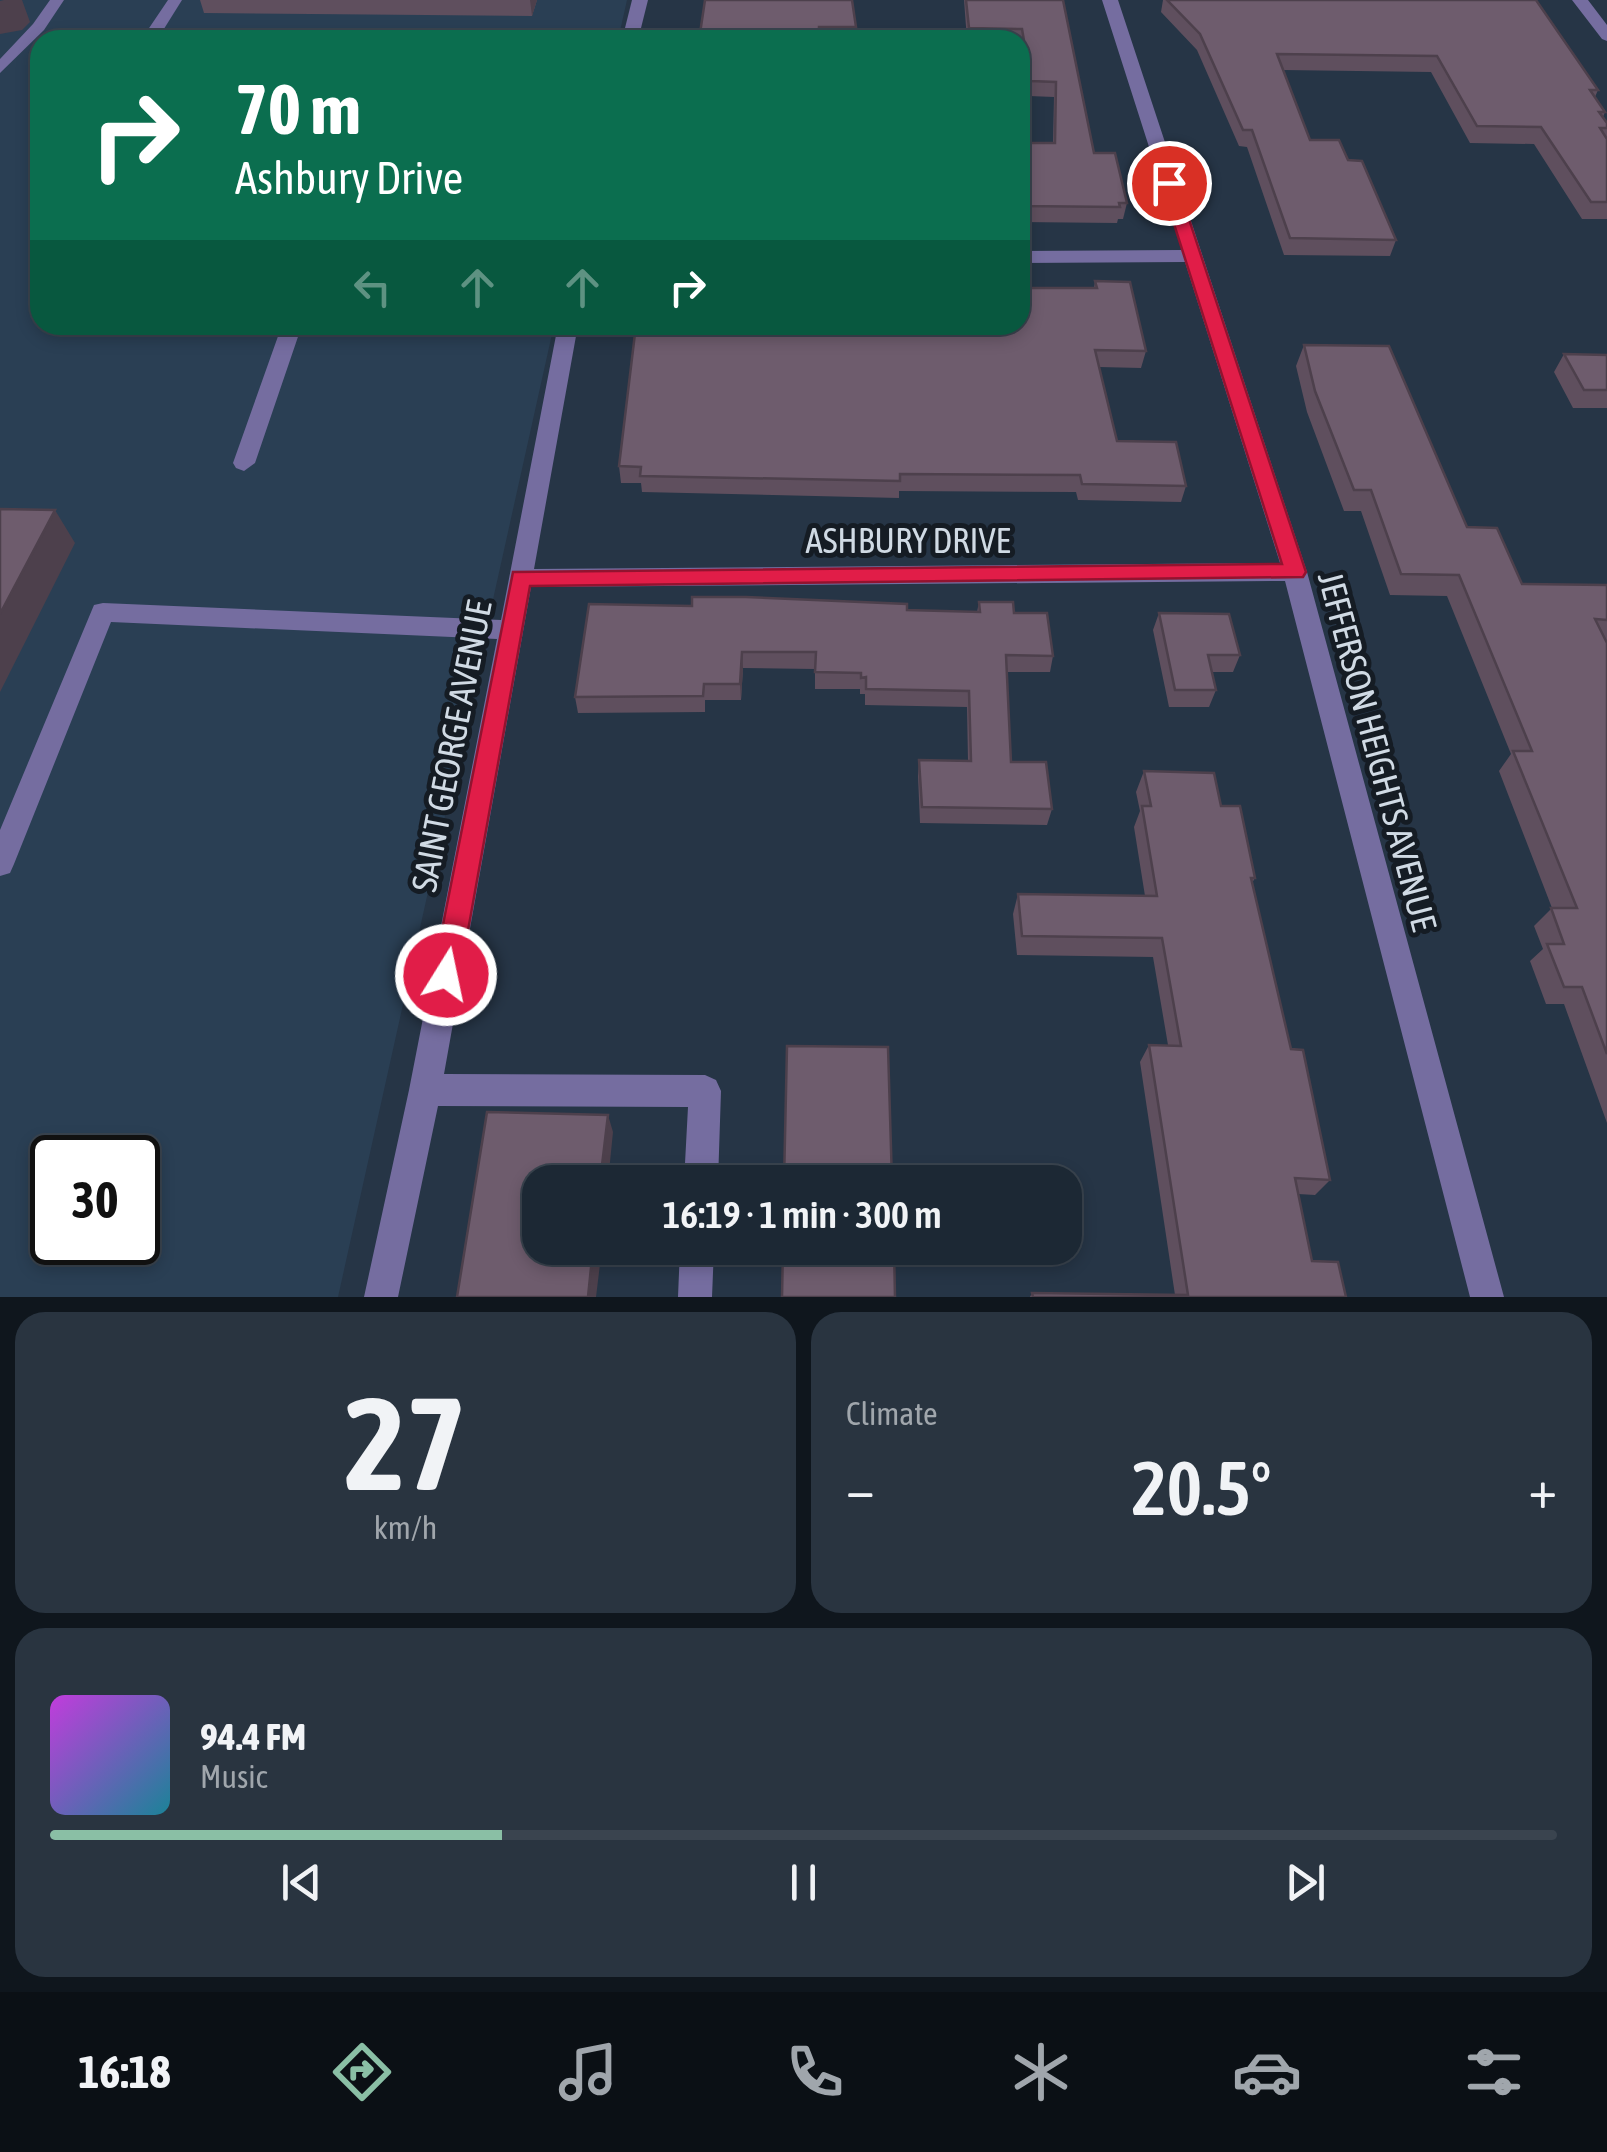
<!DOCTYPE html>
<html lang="en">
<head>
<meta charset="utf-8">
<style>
  :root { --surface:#1c2834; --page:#293440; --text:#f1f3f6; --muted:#a0a6ac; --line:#3a444f; --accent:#8abfa5 }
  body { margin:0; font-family:"Asap Condensed",sans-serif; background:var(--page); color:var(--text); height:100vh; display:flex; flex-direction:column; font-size:38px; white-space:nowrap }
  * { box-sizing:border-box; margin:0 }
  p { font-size:32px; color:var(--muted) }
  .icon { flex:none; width:55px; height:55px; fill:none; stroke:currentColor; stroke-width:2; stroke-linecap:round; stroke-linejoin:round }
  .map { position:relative; height:1297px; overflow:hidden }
  .sheet { display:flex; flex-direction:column; gap:15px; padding:15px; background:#0f161d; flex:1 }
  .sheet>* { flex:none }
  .hud { position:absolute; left:30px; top:30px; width:1000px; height:305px; border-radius:30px; box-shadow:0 5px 15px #0003,0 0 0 2px var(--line); background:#0b6e4f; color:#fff; overflow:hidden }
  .speed { position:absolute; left:30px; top:1135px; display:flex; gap:20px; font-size:50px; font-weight:700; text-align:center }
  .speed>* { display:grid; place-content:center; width:130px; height:130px; border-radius:50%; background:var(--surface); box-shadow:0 5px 15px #0003,0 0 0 2px var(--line); line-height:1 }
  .speed .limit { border:5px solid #111; border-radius:15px; background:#fff; color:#111 }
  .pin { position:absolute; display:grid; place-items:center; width:85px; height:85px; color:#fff; margin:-42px; border:5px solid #fff; border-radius:50%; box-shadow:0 2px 10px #0007 }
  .me { position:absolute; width:110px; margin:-55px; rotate:10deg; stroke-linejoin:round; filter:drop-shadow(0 0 8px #0008) }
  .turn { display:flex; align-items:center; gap:35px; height:210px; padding:0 40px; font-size:45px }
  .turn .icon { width:130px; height:130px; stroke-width:2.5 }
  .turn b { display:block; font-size:70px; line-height:85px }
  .lanes { display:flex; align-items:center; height:95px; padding:0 40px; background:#0003; justify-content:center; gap:50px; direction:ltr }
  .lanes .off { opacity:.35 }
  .big { font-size:75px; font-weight:600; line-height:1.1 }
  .sheet .card { flex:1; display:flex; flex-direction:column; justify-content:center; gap:15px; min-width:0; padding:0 35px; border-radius:30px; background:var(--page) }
  .sheet .dial { align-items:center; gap:0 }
  .dial b { font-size:130px; line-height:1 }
  .song { display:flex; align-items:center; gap:30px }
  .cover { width:120px; height:120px; border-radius:15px; background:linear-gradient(135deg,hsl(290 70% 55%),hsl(190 70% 35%)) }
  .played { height:10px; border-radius:5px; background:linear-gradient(90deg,var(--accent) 30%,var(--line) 30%) }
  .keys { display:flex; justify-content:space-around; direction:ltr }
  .heat { display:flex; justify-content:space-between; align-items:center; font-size:55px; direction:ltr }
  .sheet .tiles { flex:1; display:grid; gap:15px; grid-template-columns:1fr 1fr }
  .card:last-child { grid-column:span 2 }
  .trip { position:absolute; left:522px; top:1165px; width:560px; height:100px; border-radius:30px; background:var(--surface); box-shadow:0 5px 15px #0003,0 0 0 2px var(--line); font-weight:600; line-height:100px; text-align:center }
  .tab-bar { display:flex; height:160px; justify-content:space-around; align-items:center; background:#0b1015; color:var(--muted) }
  .tab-bar .icon { width:70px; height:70px }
  .tab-bar .selected { color:var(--accent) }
  .tab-bar b { font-size:45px; color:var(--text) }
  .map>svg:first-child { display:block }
</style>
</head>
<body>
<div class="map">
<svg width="1607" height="1297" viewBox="0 0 1607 1297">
  <rect width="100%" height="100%" fill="#263546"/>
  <!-- built -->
  <path fill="#2a3f54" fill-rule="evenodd" d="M0,0H627L618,40H40V325H554L338,1297H0ZM52,1158H138V1242H52Z"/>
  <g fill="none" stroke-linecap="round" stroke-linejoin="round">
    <!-- minor -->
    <path fill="#756da0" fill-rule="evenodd" d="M50,0H64L44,30L0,73V59L33,24Z
      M168,0H182L157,40H141Z
      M632,0H648L638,40H622Z
      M1102,0H1118L1307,572L1504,1297H1470L1285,581L531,587L444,1074L705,1075L716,1080L721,1091L718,1182H684L688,1107L438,1106L398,1297H364L409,1090L497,639L111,622L14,864L10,873L0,876V830L94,605L103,603L501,620L558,325H578L534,569L1280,563L1185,262L1020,263V251L1182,250Z
      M1572,0H1588L1607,25V41L1602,39Z
      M282,325H302L255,463L244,471L236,468L233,463Z
      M680,1248H714L712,1297H678Z"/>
  </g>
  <!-- wall -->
  <path fill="#5f4f5e" d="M200,0H537L532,16L204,13Z
    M705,0L856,27L855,40H699Z
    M964,0H1063L1094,153L1127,203L1123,219H1118L1117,223L1020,222V143H1053L1054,97L1029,96L1020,40H967Z
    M1163,0H1536L1598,90L1595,97L1605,112L1603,117L1607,123V219H1582L1534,144L1470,143L1431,72L1283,70L1310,140L1348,160L1396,240L1390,256L1284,255L1247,147L1239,146L1197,50L1161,12Z
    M1095,281L1146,351L1141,368L1099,367L1117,441L1186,486L1181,502L1078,500L1076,492L899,491V498L642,492L641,483H621L619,466L1094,288Z
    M1304,345L1467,527L1522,584L1607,585V640H1606L1607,643V1123L1564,1004H1546L1530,961L1543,949L1534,926L1552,908L1499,771L1511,754L1447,596L1390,595L1361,511H1344L1307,412L1296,366Z
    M1564,354L1607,355V408H1573L1554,372Z
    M979,602L1014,613L1053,656L1050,672H1007L1011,762L1052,809L1047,825L920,823L918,776L919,760L968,761L967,707L865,705V694H860V689H815V669L743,668L741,700H705V712L578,713L575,697L589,604L977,612Z
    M1159,613L1240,655L1233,672H1212L1216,690L1209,707H1169L1153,630Z
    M1144,771L1221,806L1255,878L1252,883L1291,1049L1330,1180L1315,1195L1298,1194L1312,1261L1346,1297H1030L1032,1293L1175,1295L1140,1062L1149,1045H1168L1153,957L1017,955L1013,914L1018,894L1145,896L1134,827L1140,811L1136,792Z"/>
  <!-- shaded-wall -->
  <path fill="#4d404c" d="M4,0H22L30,22L22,30L0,34V1Z
    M530,0H537L532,16Z
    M55,510L75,543L0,692V614Z
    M742,652L743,668L741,700L740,684Z
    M608,1115L613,1132L608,1182H600Z
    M593,1248H602L596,1297H588Z"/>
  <!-- building -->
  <path fill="#6e5c6d" stroke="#4d404c" stroke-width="2.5" d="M705,0H852L856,27H819L818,40H699Z
    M966,0H1063L1094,153H1115L1127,203H1119L1120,207L1020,206V143H1055L1056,82L1031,81L1022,29L969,28Z
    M1167,0H1536L1598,90H1590L1605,112H1599L1607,123V128H1600L1607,139V202H1591L1541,127L1477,126L1437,56L1277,54L1310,140H1339L1348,160L1362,161L1396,240L1290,238L1252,130H1243L1200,34Z
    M1095,281L1130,282L1146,351L1095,350L1117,441L1176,442L1186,486L1082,484L1080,475L900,474V481L640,476L641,467L619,466L636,325H1020V288H1097Z
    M1304,345L1389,346L1467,527L1497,528L1522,584L1607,585V620L1595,619L1607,643V1054L1582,987H1564L1547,944H1564L1551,908H1577L1513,751H1532L1459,575L1401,574L1371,490H1354L1315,391Z
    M1564,354L1607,355V390H1584Z
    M0,509L55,510L0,614Z
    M692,597H746L907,604V610L980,612L979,602H1013L1014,613H1047L1053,656L1006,655L1011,762H1046L1052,809L922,807L919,760L971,761L969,691L866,689V677L861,678V673L815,672L816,652H742L740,684H704L703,696L575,697L589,604L692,606Z
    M1159,613L1229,614L1240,655H1208L1216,690H1175Z
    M1144,771L1214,773L1221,806H1240L1255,878H1251L1291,1049L1303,1050L1330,1180L1295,1178L1312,1261L1338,1262L1346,1297H1033L1032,1293L1188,1295L1149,1045L1181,1046L1162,938L1022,936L1018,894L1157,896L1142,806H1151Z
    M787,1046L888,1047L892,1182H784Z
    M487,1112L608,1115L600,1182H540V1248H593L588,1297H457Z
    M783,1248H894L895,1297H782Z"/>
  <!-- route -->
  <path fill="#e11d48" stroke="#92132f" stroke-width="2.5" d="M1169,178L1177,183L1306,572L1303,577L530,586L460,975L456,984L446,988L437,984L433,975L513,572L1282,564L1161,183Z"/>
  <g text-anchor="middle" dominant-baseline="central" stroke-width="10" stroke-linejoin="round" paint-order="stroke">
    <!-- street labels -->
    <g font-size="35" fill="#d0dae4" stroke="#151c24">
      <text x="908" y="540">ASHBURY DRIVE</text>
      <text transform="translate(451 746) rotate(-79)">SAINT GEORGE AVENUE</text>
      <text transform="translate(1378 751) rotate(75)">JEFFERSON HEIGHTS AVENUE</text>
    </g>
  </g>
</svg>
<div class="speed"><div class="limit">30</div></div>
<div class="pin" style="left:1169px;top:183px;background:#d93025"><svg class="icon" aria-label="arrive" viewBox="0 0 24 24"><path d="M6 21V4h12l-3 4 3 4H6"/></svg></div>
<svg class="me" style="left:446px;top:975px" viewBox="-20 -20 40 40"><circle r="17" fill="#e11d48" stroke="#fff" stroke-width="3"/><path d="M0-11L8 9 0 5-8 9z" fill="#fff"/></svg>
<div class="trip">16:19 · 1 min · 300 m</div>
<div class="hud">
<div class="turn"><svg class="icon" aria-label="right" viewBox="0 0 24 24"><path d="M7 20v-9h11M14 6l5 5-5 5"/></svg><div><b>70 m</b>Ashbury Drive</div></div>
<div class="lanes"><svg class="icon off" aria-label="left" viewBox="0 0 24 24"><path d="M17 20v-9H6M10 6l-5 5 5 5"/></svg><svg class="icon off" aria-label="ahead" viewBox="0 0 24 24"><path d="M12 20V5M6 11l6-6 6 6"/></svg><svg class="icon off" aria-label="ahead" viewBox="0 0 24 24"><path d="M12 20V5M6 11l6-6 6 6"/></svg><svg class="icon" aria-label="right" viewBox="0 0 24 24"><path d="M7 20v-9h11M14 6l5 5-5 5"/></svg></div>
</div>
</div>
<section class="sheet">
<div class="tiles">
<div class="card dial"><b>27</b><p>km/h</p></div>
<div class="card"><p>Climate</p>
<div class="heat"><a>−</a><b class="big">20.5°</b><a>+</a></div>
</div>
<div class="card">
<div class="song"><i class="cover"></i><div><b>94.4 FM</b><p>Music</p></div></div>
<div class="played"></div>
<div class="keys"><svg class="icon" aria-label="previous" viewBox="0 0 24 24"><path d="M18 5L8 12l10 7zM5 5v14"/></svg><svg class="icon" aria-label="pause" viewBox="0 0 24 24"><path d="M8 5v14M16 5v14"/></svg><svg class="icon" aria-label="next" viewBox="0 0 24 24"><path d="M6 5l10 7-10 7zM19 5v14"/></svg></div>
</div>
</div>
</section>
<nav class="tab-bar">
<b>16:18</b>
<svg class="icon selected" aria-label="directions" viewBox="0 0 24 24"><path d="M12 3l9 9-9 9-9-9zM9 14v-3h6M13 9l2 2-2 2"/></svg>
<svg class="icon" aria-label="music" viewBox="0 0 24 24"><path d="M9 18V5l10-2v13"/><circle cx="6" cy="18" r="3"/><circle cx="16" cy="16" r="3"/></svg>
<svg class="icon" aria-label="phone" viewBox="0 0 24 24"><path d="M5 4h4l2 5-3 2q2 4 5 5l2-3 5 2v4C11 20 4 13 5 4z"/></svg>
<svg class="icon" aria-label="climate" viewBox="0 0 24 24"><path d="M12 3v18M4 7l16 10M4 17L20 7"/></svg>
<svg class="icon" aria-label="car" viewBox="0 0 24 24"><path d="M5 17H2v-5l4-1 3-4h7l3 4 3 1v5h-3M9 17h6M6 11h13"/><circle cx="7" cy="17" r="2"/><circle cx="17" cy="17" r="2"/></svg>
<svg class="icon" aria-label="filters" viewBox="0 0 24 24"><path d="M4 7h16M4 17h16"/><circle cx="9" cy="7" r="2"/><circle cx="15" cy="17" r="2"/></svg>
</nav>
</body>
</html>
